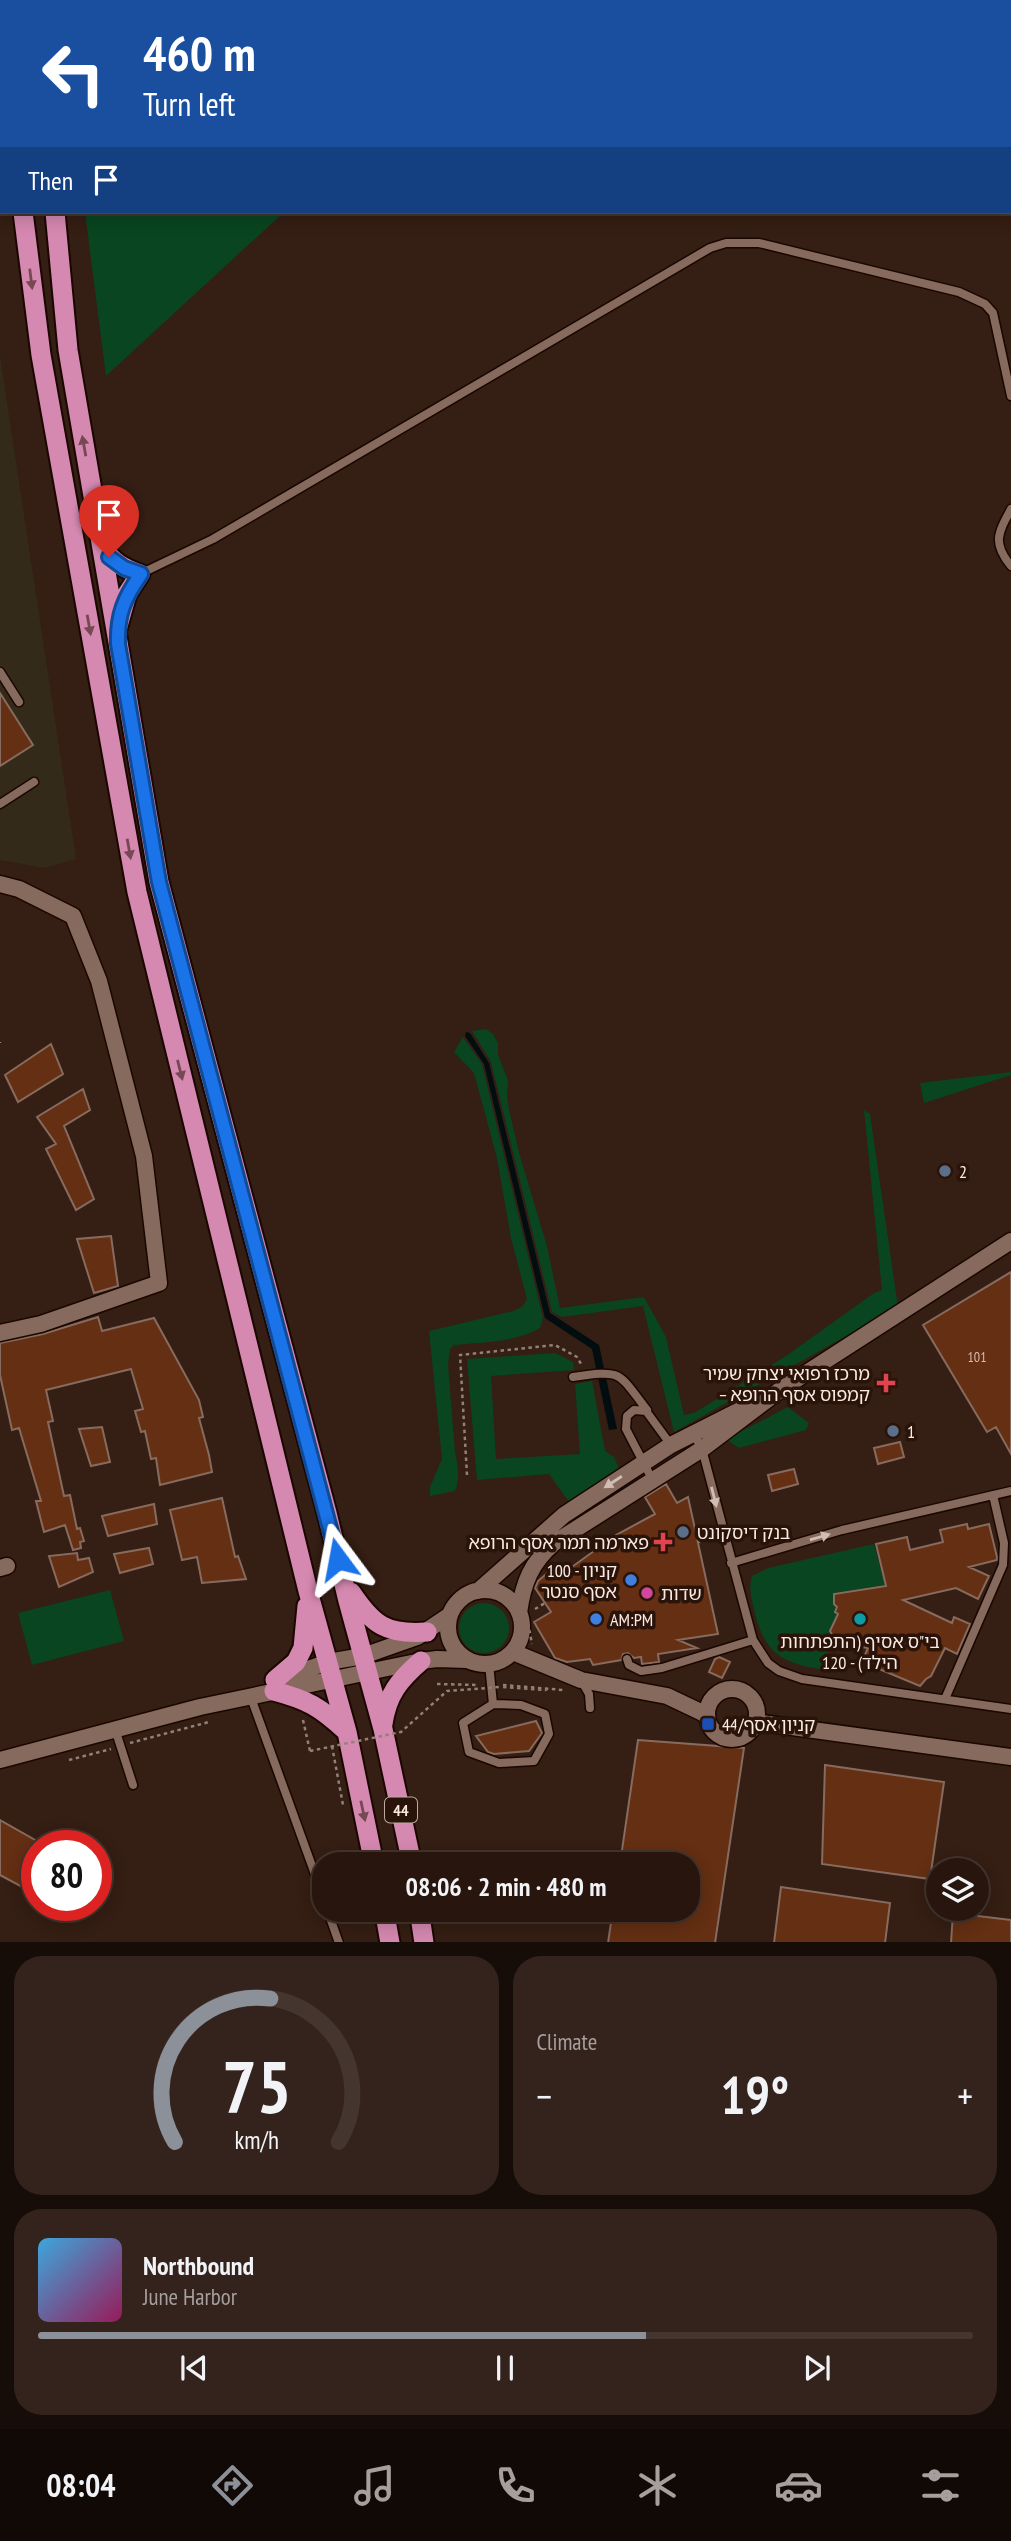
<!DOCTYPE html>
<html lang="en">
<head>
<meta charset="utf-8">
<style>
  :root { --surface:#28160e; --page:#34231c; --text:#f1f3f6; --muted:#a59f9e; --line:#44352e; --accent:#8c9099 }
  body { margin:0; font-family:"PT Sans Narrow","Noto Sans Hebrew",sans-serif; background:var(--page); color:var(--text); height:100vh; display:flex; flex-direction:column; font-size:26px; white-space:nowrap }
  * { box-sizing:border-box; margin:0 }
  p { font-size:23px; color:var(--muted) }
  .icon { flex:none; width:38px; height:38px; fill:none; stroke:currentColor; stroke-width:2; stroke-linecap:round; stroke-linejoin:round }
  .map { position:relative; height:1942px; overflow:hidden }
  .panel { display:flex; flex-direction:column; gap:14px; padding:14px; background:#160c08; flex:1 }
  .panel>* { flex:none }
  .banner { position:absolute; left:0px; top:0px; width:1012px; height:214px; box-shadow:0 4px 18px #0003,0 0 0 2px var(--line); background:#1a4fa0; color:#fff; overflow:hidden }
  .buttons { position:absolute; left:926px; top:1858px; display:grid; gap:14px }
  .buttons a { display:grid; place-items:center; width:63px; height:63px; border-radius:50%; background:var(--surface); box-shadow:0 4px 18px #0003,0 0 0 2px var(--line); font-size:35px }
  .speed { position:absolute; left:21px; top:1830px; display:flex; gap:14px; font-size:35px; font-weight:700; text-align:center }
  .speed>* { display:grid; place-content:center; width:91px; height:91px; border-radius:50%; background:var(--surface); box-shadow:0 4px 18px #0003,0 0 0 2px var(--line); line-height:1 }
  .speed .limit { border:10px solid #d22; background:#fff; color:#111 }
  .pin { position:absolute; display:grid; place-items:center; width:60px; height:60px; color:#fff; margin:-72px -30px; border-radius:50% 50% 50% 0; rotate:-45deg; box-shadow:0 0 7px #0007 }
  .pin .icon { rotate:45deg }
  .me { position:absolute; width:77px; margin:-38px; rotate:347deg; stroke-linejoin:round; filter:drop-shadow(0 0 5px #0008) }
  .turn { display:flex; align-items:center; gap:24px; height:147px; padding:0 28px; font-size:32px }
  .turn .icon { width:91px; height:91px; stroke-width:2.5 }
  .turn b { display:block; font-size:49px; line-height:60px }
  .then { display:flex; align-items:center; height:66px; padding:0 28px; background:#0003; gap:14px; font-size:26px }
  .big { font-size:52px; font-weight:600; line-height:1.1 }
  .panel .card { flex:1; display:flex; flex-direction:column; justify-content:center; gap:10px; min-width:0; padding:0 24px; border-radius:28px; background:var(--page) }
  .panel .dial { align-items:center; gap:0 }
  .dial svg { height:182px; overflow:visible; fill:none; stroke:var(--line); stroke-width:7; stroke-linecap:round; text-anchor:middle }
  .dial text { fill:var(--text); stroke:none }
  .song { display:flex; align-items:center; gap:21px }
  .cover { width:84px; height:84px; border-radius:10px; background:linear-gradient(135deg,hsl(200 70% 55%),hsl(330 70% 35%)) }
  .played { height:7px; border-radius:4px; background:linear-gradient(90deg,var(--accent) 65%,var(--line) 65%) }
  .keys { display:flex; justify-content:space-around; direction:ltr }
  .heat { display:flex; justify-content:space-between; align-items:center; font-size:38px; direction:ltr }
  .panel .tiles { flex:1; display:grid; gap:14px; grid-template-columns:1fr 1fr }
  .card:last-child { grid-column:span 2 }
  .trip { position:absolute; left:312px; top:1852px; width:388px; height:70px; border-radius:28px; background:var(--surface); box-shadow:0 4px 18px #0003,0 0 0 2px var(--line); font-weight:600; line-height:70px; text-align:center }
  .menu { display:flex; height:112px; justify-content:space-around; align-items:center; background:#100906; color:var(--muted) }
  .menu .icon { width:49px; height:49px }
  .menu .current { color:var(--accent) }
  .menu b { font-size:32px; color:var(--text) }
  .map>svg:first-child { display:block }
</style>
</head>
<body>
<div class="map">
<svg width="1011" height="1943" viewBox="0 0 1011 1943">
  <rect width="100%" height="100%" fill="#351e13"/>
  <!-- industrial -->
  <path fill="#332a1a" d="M0,356L76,859L44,868L0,860Z"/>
  <!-- green -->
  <path fill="#094520" d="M57,0H513L511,2Z
    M85,212H284L106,376Z
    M486,1029L493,1034L498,1043V1055L508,1080L507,1096L509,1110L520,1156L547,1246L560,1308L644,1297L666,1337L684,1415L694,1413L786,1356L874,1293L882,1290L864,1110L870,1114L898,1307L674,1432L643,1306L562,1317L552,1312L491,1062L472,1031Z
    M463,1037L482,1064L543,1318L540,1328C513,1343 484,1342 454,1345L450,1349L448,1365L455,1452C458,1465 460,1479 455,1491L430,1496V1487L442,1459L429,1331L513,1311L522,1307L527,1299L511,1238L497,1158L474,1073L454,1052Z
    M1011,1072V1075L924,1103L920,1083Z
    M555,1353L573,1362L574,1370L491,1376L496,1459L580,1454L575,1384L592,1381L605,1451L614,1457L619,1468L569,1502L549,1474L477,1480L467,1359Z
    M788,1407L809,1423L806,1430L739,1448L726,1439Z
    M874,1544L885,1585L834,1593V1604L837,1607L835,1612L838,1614L830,1631L826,1670C785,1664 766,1656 755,1614C752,1600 748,1589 752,1576L768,1568Z
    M110,1590L124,1641L32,1665L18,1613Z
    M459 1628a25 25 0 1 1 50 0a25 25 0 1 1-50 0Z"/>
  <!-- water -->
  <path fill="#020d10" d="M466,1032L470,1033L489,1063L550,1313L599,1345L617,1429L609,1430L592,1349L545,1318L484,1064L465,1036Z"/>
  <!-- building -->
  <path fill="#642f13" stroke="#876b5e" stroke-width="2" d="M0,693L33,745L0,766Z
    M51,1044L63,1074L18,1102L5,1075Z
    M83,1089L90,1110L64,1126L94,1199L76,1210L46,1149L56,1144L37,1117Z
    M111,1236L118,1286L94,1293L77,1239Z
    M1011,1272V1454L996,1427L987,1432L923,1325Z
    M98,1317L102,1331L154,1318L199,1400L203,1417L199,1418L209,1455L212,1472L160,1485L156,1458L151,1459L145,1431L141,1432L135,1411L143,1409L131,1369L46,1390L53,1421L48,1422L64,1496L70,1495L77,1529L80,1528L84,1541L80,1542L81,1548L73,1550L65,1525L44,1532L36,1501H41L19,1428L12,1430L0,1375V1343L43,1334Z
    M102,1427L110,1462L91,1466L79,1429Z
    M900,1442L904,1457L878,1464L874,1448Z
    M794,1469L798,1484L772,1491L768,1475Z
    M666,1484L677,1503L688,1497L718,1634L678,1640L697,1648L658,1654L659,1662L642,1664L641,1657L634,1658L628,1653L623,1654L621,1660L593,1665L590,1659L567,1662L555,1658L534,1622L551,1612L535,1588L538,1581L558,1564L565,1572L616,1535L655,1514L645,1497Z
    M222,1498L235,1557L238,1556L246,1579L202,1583L197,1557L182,1560L170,1510Z
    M154,1504L157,1524L108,1536L102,1516Z
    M967,1524L968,1529L989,1524L997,1557V1560L969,1567L989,1576L978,1599L956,1588L903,1600L952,1623L954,1617L970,1624L957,1654L945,1648L931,1676L926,1679L920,1686L867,1664L869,1660L864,1657L868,1648L846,1645L833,1636L830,1631L838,1614L835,1612L837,1607L834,1604V1594L886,1586L876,1544L907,1537L910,1550L943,1542L940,1530Z
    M149,1548L153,1564L120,1573L114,1554Z
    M77,1553L78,1560L89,1558L93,1572L59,1587L49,1556Z
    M719,1657L730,1662L722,1678L709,1672L715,1659Z
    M536,1721L542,1733L529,1751L494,1754L488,1752L476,1736Z
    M638,1740L744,1748L715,1943H608L613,1909H688V1864H620Z
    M825,1765L944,1782L930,1879L822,1864Z
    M0,1820L37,1841V1865L24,1888L0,1875Z
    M781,1887L890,1903L885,1943H774Z
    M953,1913L1011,1920V1943H951Z"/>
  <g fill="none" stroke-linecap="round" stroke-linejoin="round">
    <defs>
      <path id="service" d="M1011,509C998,533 992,543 1011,566
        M140,574L213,539L710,248L726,243H759L959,292L985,304L993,313L1011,396
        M0,672L19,702
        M0,804L34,782
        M573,1377C623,1370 617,1371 647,1410
        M693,1433L702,1449L753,1640L768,1663L779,1671L802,1679L1011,1709
        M652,1479L626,1429L627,1416L634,1410L646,1411L671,1445
        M731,1563L842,1530L1011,1491
        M627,1659L629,1665L641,1671L662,1668L753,1640
        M489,1664L493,1704
        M581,1680L589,1694L590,1708
        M250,1695L324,1899
        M945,1699L1003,1565L1004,1543L993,1495
        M493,1704L521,1705L545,1714L549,1734L534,1761L499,1763L469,1752L463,1723Z
        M115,1729L133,1785
        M327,1909L339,1943"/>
      <path id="minor" d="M0,11L2,10
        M0,884L19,889L73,916L99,981L144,1156L159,1283L41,1324L0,1333
        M0,1568L7,1566
        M448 1627a37 37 0 1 1 74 0a37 37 0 1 1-74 0Z
        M478,1591L564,1515L671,1445L750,1405
        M519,1613C523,1583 531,1563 554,1543L702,1449L780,1390L1011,1241
        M513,1652L581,1680L667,1696L707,1715
        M280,1679L328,1662L363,1656L417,1637L450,1615
        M707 1714a25 25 0 1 1 50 0a25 25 0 1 1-50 0Z
        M755,1722L1011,1757
        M0,1760L200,1707L421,1661L437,1659L467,1660"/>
      <path id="trunk" d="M35,0L36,2
        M0,32L2,46
        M23,212L41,355L137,892L308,1591L347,1732L374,1864
        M55,212L68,350L159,882L327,1513L348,1601L383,1729L412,1864
        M102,546C112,562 123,568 140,574L127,594L118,626
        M351,1592C373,1625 386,1635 427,1632
        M275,1680L296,1662L303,1648L307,1606
        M274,1691C308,1700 320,1707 346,1731
        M383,1724C387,1695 399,1680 421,1661
        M384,1909L390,1943
        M419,1909L424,1943"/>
    </defs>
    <!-- service casing -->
    <use href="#service" stroke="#1b0701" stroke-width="11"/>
    <!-- minor casing -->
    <use href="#minor" stroke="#1b0701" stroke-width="19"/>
    <!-- trunk casing -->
    <use href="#trunk" stroke="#1b0701" stroke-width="23"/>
    <!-- path -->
    <path stroke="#938077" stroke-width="2.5" stroke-dasharray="3.5 3.5" stroke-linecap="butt" d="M0,1042V1043
      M467,1475L460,1355L555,1345L577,1357L581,1364
      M698,1542L714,1535
      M452,1600L463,1591
      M535,1609L545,1603
      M528,1623L532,1644
      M437,1684L479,1685
      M503,1685L563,1690
      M503,1687L546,1690L547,1688
      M303,1720L310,1751
      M130,1743L209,1722
      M69,1760L111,1749"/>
    <!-- service -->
    <use href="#service" stroke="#866a5d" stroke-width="8"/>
    <!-- minor -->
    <use href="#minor" stroke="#866a5d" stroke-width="16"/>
    <!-- trunk -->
    <use href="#trunk" stroke="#d588b0" stroke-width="19"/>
    <!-- path-bridge -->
    <path stroke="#938077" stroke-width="2.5" stroke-dasharray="3.5 3.5" stroke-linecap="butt" d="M332,1746L343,1805
      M310,1751L401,1732L447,1691L500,1687"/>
  </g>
  <!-- one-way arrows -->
  <defs><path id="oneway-solid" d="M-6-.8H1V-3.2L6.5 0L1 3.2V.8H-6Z" transform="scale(1.75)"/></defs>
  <g fill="#774854">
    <use href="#oneway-solid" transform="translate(31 279) rotate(83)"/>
    <use href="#oneway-solid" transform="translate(84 446) rotate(-100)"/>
    <use href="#oneway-solid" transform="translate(89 625) rotate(80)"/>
    <use href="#oneway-solid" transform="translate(129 849) rotate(80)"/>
    <use href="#oneway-solid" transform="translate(180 1070) rotate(76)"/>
    <use href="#oneway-solid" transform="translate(363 1811) rotate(78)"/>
  </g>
  <g fill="#d1bdb4">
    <use href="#oneway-solid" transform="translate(613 1482) rotate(147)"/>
    <use href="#oneway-solid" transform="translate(714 1497) rotate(76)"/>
    <use href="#oneway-solid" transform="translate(820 1537) rotate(-16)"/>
  </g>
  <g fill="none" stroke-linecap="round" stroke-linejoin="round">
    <defs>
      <path id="route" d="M109,557L124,568L141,574C124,598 117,615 118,644L159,882L338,1559"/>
    </defs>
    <!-- route casing -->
    <use href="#route" stroke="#114b97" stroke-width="18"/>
    <!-- route -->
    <use href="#route" stroke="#1a73e8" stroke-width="12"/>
  </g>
  <!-- markers -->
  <g fill="#5c6f8a" stroke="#2a1409" stroke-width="2.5">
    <circle cx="945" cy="1171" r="7"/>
    <circle cx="893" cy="1431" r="7"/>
    <circle cx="683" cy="1532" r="7"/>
  </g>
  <g fill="#e0444e" stroke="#2a1409" stroke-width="2.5">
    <path d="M882.5 1372.5h7v7h7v7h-7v7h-7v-7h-7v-7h7z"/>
    <path d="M659.5 1531.5h7v7h7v7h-7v7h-7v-7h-7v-7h7z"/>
  </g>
  <g fill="#3f7fe0" stroke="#2a1409" stroke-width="2.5">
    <circle cx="631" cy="1580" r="7"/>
    <circle cx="596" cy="1619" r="7"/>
  </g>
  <circle fill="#d1479c" stroke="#2a1409" stroke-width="2.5" cx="647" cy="1593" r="7"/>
  <circle fill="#0f9aa8" stroke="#2a1409" stroke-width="2.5" cx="860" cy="1619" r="7"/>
  <rect fill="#1a4fb4" stroke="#2a1409" stroke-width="2.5" x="701" y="1717" width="14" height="14" rx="3.5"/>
  <g text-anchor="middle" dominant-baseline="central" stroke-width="7" stroke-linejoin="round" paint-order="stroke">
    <!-- number labels -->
    <g font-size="14" fill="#d4bbaf">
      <text x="977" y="1357">101</text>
    </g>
    <!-- shield labels -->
    <rect fill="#2a1409" stroke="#bcaaa2" stroke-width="2" x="385" y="1797.5" width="32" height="25" rx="5"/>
    <g font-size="16" font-weight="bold" fill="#faeae3">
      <text x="401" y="1810">44</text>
    </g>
    <!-- poi labels -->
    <g font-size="18" fill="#faeae3" stroke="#2a1409" text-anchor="start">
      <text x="959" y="1171">2</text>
      <text x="870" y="1373" text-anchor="end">מרכז רפואי יצחק שמיר<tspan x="870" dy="21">– קמפוס אסף הרופא</tspan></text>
      <text x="907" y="1431">1</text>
      <text x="697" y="1532">בנק דיסקונט</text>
      <text x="649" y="1542" text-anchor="end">פארמה תמר אסף הרופא</text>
      <text x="617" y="1570" text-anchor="end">100 - קניון<tspan x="617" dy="21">אסף סנטר</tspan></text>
      <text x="661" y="1593">שדות</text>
      <text x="610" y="1619">AM:PM</text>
      <text x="860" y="1641" text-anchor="middle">בי"ס אסיף (התפתחות<tspan x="860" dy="21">הילד) - 120</tspan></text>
      <text x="722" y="1724">קניון אסף/44</text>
    </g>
  </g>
</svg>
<div class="buttons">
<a><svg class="icon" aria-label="layers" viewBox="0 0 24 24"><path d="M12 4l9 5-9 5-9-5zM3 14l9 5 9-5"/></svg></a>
</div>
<div class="speed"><div class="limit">80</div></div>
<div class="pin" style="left:109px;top:557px;background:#d93025"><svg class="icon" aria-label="arrive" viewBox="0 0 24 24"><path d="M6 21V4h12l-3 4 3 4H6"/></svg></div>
<svg class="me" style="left:338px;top:1559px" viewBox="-20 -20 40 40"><path d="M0-17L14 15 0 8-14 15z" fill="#1a73e8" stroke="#fff" stroke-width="4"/></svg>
<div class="trip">08:06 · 2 min · 480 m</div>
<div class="banner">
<div class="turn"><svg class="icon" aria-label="left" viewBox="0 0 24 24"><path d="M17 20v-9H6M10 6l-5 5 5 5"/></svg><div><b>460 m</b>Turn left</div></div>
<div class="then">Then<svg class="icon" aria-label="arrive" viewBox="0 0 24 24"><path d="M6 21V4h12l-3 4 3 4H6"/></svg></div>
</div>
</div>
<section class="panel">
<div class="tiles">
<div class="card dial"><svg viewBox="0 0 100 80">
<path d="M14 69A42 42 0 1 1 86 69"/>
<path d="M14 69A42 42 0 0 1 56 6" stroke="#8c9099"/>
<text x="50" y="56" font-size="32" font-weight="700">75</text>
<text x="50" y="72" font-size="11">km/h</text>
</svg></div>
<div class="card"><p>Climate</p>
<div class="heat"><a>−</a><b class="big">19°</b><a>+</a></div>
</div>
<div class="card">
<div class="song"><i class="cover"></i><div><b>Northbound</b><p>June Harbor</p></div></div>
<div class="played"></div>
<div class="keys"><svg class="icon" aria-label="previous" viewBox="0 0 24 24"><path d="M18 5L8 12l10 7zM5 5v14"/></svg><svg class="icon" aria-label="pause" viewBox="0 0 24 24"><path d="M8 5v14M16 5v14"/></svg><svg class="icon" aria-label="next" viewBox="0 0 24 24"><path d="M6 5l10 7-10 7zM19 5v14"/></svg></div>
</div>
</div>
</section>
<nav class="menu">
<b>08:04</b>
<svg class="icon current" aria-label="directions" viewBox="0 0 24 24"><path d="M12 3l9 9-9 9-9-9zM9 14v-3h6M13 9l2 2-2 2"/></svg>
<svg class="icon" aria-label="music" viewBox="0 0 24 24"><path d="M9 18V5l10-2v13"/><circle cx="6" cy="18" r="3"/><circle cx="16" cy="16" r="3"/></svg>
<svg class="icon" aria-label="phone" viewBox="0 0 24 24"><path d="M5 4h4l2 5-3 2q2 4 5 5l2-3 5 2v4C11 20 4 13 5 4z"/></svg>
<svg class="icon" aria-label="climate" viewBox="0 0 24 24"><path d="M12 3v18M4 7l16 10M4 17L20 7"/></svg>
<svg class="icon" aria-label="car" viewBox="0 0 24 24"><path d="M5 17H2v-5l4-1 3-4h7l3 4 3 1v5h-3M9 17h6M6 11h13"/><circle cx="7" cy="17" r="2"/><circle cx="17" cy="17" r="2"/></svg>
<svg class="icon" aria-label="filters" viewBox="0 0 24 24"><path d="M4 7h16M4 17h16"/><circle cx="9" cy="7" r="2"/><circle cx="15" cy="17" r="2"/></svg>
</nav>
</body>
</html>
